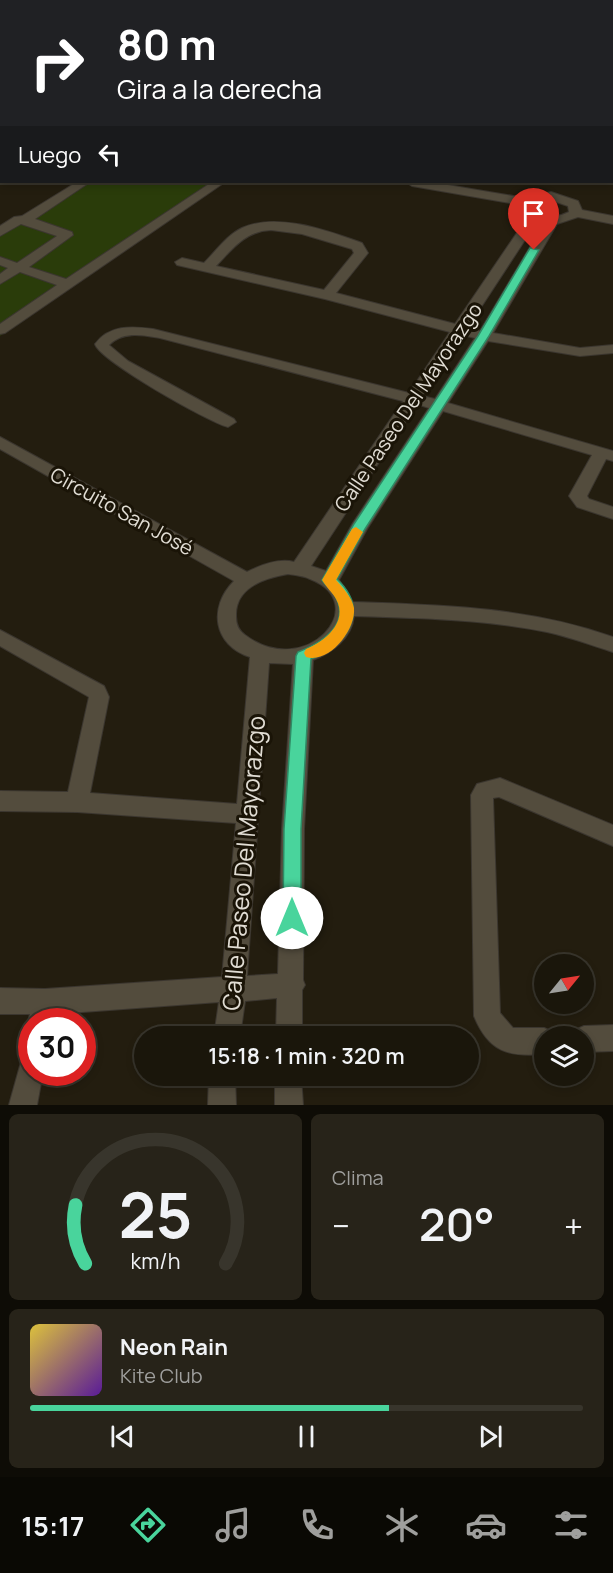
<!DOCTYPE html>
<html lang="es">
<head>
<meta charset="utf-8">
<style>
  :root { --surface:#1a160b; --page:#272319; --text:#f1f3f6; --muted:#9f9f9d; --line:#38352c; --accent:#49d49c }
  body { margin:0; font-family:Manrope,sans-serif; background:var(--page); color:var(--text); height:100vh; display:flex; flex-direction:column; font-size:22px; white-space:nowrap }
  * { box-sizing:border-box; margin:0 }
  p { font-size:20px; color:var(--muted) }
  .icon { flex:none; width:33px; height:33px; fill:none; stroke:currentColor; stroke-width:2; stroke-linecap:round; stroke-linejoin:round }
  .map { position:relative; height:1105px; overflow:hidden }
  .details { display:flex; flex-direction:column; gap:9px; padding:9px; background:#0e0c06; flex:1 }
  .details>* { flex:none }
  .guide { position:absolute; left:0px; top:0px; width:614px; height:183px; box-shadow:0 3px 9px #0003,0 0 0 2px var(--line); background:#202124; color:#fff; overflow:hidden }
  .needle { width:39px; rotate:60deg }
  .tools { position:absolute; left:534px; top:954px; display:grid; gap:12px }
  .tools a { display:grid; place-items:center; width:60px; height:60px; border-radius:50%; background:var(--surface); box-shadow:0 3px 9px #0003,0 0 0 2px var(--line); font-size:30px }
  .speed { position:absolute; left:18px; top:1008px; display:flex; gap:12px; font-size:30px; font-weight:700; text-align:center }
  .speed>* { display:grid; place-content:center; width:78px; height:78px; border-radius:50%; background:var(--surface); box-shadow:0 3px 9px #0003,0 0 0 2px var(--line); line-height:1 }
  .speed .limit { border:9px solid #d22; background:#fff; color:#111 }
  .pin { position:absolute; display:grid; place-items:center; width:51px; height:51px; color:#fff; margin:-62px -26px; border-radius:50% 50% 50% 0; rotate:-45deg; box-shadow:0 0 6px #0007 }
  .pin .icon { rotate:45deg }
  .me { position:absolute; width:66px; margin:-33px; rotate:0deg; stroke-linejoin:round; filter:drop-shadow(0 0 4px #0008) }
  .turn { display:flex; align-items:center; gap:21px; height:126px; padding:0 18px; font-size:27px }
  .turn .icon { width:78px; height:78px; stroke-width:2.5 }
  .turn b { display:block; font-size:42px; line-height:51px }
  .then { display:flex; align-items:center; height:57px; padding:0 18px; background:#0003; gap:12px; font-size:22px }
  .big { font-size:45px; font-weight:600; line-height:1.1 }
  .details .tile { flex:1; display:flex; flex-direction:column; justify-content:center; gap:9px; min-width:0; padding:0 21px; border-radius:9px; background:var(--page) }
  .details .dial { align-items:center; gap:0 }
  .dial svg { height:156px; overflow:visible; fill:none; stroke:var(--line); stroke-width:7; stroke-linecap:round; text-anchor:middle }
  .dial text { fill:var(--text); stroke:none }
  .song { display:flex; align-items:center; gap:18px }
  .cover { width:72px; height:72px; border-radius:9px; background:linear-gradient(135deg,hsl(50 70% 55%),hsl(270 70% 35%)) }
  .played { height:6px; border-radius:3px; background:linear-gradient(90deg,var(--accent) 65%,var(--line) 65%) }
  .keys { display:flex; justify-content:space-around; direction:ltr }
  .heat { display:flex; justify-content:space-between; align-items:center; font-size:33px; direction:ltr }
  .details .tiles { flex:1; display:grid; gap:9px; grid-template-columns:1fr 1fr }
  .tile:last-child { grid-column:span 2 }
  .trip { position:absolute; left:134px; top:1026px; width:345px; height:60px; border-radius:30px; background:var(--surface); box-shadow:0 3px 9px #0003,0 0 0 2px var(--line); font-weight:600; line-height:60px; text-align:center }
  .tabs { display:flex; height:96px; justify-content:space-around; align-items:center; background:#0a0904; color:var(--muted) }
  .tabs .icon { width:42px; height:42px }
  .tabs .on { color:var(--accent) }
  .tabs b { font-size:27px; color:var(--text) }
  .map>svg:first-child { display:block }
</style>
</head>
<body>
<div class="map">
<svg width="613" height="1105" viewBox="0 0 613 1105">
  <rect width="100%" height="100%" fill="#231d0f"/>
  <!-- green -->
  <path fill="#2a3c0a" d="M80,182H213L0,336V232Z"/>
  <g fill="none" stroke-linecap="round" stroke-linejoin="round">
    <defs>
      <path id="street" d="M34,0H42L33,2Z
        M115,0H123L114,2Z
        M210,0H218V2H210Z
        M503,0H529L530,2H504Z
        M612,5H613V11H612Z
        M0,11H2V17H0Z
        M0,48H2V54H0Z
        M0,71H2L0,79Z
        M0,105H2V112H0Z
        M0,165H2V173H0Z
        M77,182H90L35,219L72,232L73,235L29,267L66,279L212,182H225L5,333L0,334V324L57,285L20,272L0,284V274L8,268L0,265V257L17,263L57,236L21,224L0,236V226L14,217L22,216Z
        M406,182H430L525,198L551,192L578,201L582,210L613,216V224L578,217L557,224L493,333L580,348L613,345V353L580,356L488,341L448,403L613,451V461L606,459L587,496L589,499L613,507V519L577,507L569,496L592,455L443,411L367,529L339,580L353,602C442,605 529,607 613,637V652C591,645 570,637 547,632C483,619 418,618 354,616C352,638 332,653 313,660L304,829L303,980L305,985L302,990V1036H276L277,998L245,1001L240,1036H214L219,1002L55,1014L54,1022H32V1030L28,1022L30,1014H0V988L45,989L222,977L236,823L77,812L0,811V791L68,792L89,697L0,646V630L104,686L109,697L90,793L237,804L250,657C213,645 208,607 234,581L0,449V437L247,572C261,565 279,558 294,562L403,401L160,338C142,335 123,331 109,345L128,361L234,419L236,422L228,427C208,422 99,360 95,344C109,325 131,326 153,329L409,393L450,332L325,299L177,265L175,262L182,258L204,263C216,251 227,235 242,228C277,212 328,231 362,243L368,253L336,293L455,324L529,215L523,211L521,205L412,186ZM550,200L568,206L569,212C556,219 545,215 533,207V204ZM538,220L545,222L480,331L468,327ZM271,230L302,234L352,249L354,253L324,290L216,266C233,248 246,231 271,230ZM463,335L475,338L435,399L422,396ZM417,404L429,408L353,523L326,571L311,566ZM288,574C295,575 304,576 310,579C374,604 306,681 245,635C238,630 236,624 236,616C235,587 265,578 288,574ZM269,663L293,664L282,829L278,974L247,976Z
        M500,778L613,825V846L499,797L493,798L500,1013L513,1028H544L553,1032L555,1036H544V1054C508,1057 489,1052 474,1016L471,795L477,784Z
        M613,1025V1051L584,1052V1036H572L575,1030L584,1026Z
        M32,1051V1072H43L37,1105H9L23,1055Z
        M209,1076H235L236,1105H208Z
        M275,1076H301L303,1105H275Z"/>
      <path id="secondary" d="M453,0H463L452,2Z
        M612,86H613V93H612Z"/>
    </defs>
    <!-- street casing -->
    <use href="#street" stroke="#3b362f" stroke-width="2"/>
    <!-- secondary casing -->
    <use href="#secondary" stroke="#3b362f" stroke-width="2"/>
    <!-- street -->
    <use href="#street" fill="#534c3d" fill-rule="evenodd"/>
    <!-- secondary -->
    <use href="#secondary" fill="#534c3d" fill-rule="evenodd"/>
  </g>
  <!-- route -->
  <path fill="#49d49c" stroke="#2f8a65" stroke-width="1.5" d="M530,248L539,250L489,336L365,529L337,579C371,611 346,646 311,659L301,829V918L299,924L292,927L286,924L283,918L284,829L296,656L298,652C324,642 354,622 332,591C329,587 325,585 322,580L354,524L478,336Z"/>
  <!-- slow -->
  <path fill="#f59e0b" d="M356,527L363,532L336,580C343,588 352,597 354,608C356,630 329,664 306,657L304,653L306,649C324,642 349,622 336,599C333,593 326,587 322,580L352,529Z"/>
  <g text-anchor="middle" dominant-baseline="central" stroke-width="6" stroke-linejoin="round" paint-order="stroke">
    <!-- street labels -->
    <g font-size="20" fill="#e1ddd4" stroke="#1a1407">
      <text transform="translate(408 407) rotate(-56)">Calle Paseo Del Mayorazgo</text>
      <text transform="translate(122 511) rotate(29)">Circuito San José</text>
    </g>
    <!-- near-street labels -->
    <g font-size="24" fill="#e1ddd4" stroke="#1a1407">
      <text transform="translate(243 863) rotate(-85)">Calle Paseo Del Mayorazgo</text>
    </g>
  </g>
</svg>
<div class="tools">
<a><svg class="needle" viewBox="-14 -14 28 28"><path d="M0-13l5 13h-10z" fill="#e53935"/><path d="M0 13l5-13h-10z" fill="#9f9f9d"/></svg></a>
<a><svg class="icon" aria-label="layers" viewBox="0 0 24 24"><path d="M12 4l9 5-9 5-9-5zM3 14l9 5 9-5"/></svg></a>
</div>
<div class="speed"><div class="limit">30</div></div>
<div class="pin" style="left:534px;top:250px;background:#d93025"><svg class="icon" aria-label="arrive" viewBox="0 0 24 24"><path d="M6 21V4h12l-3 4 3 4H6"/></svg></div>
<svg class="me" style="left:292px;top:918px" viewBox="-20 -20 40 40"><circle r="19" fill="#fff"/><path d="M0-13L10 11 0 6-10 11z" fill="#49d49c"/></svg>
<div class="trip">15:18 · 1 min · 320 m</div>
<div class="guide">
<div class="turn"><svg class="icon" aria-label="right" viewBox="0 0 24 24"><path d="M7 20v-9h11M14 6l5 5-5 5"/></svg><div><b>80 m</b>Gira a la derecha</div></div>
<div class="then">Luego<svg class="icon" aria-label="left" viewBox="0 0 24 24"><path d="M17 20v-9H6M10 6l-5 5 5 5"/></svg></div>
</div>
</div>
<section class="details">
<div class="tiles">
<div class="tile dial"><svg viewBox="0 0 100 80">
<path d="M14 69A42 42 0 1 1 86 69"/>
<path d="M14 69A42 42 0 0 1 9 39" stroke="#49d49c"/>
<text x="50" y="56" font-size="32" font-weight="700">25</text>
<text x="50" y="72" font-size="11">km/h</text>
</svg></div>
<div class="tile"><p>Clima</p>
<div class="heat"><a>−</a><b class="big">20°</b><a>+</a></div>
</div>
<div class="tile">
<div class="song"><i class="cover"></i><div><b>Neon Rain</b><p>Kite Club</p></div></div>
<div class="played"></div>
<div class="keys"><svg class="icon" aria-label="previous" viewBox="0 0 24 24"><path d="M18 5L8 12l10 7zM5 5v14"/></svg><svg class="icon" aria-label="pause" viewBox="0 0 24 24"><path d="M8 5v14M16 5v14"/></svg><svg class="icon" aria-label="next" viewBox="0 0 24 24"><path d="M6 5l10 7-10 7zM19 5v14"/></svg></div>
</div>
</div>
</section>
<nav class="tabs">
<b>15:17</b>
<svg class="icon on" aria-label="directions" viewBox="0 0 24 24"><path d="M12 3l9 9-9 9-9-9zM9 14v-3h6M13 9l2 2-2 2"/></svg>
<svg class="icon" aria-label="music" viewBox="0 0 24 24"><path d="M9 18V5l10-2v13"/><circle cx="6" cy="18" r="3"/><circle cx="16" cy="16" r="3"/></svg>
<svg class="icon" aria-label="phone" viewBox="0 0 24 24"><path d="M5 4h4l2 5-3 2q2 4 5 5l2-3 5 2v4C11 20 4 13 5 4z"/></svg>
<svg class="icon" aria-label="climate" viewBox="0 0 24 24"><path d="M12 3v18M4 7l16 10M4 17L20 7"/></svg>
<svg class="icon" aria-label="car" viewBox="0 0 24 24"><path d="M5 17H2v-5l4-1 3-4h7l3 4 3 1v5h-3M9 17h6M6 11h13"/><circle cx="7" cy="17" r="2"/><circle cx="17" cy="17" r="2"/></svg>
<svg class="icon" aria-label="filters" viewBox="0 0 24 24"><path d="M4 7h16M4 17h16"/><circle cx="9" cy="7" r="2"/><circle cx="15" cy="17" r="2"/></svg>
</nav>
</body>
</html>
